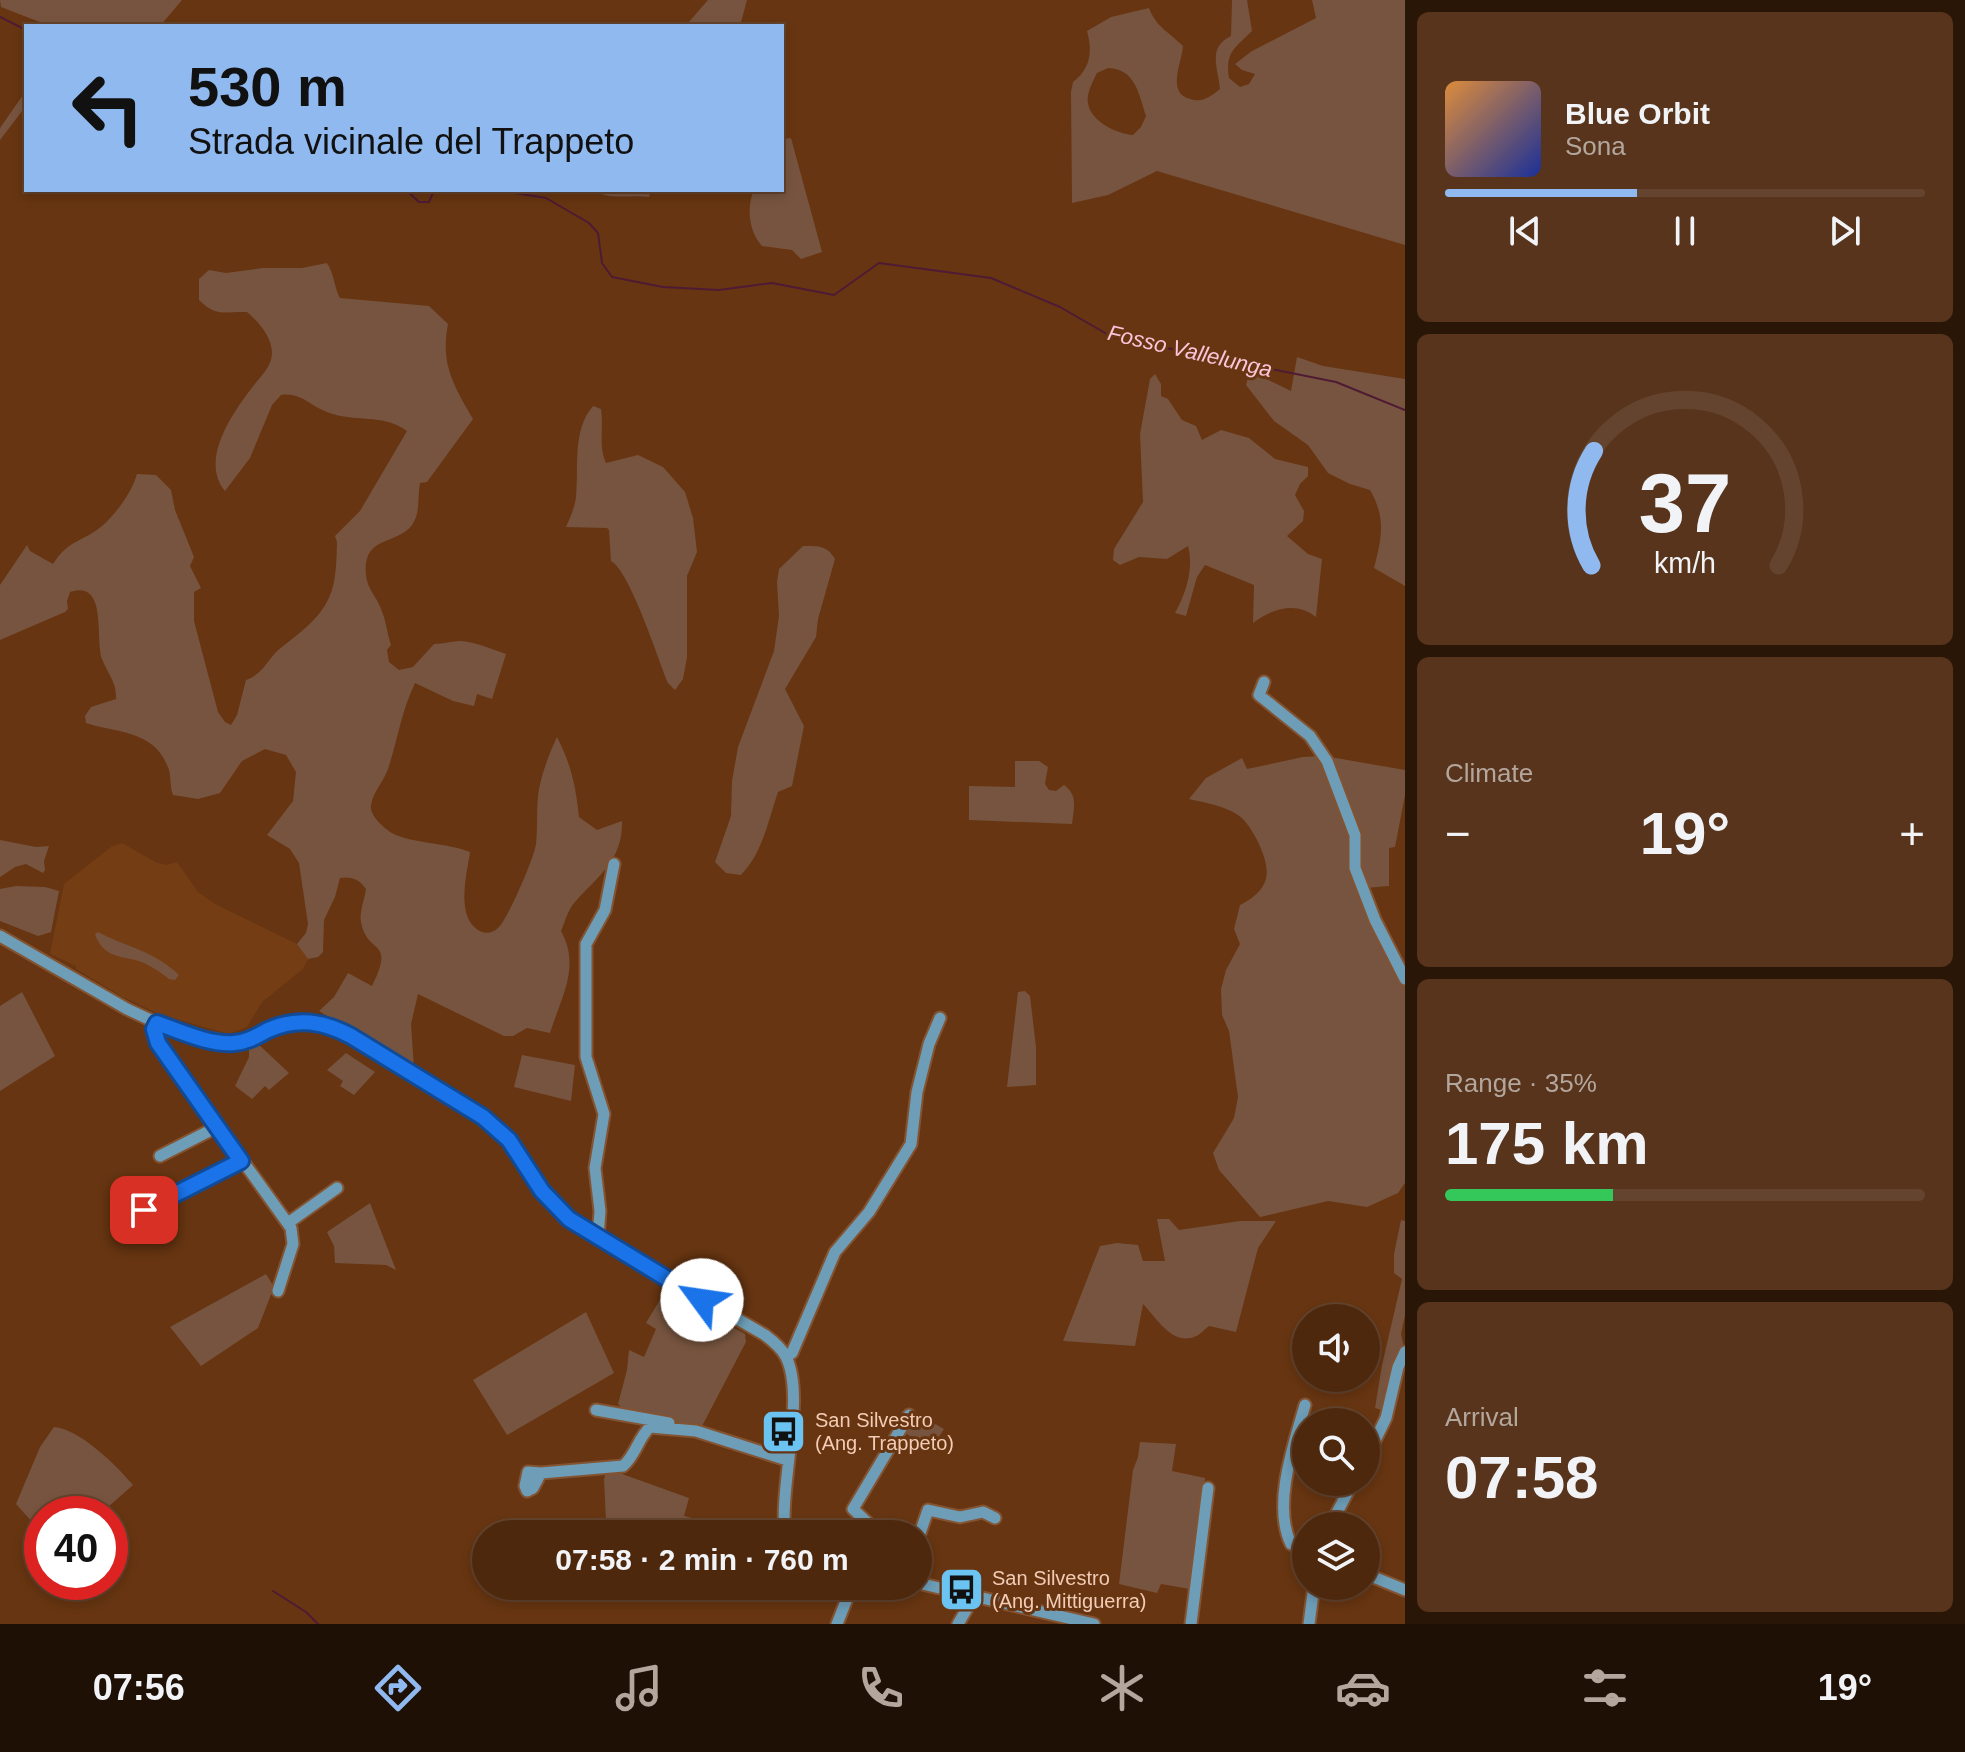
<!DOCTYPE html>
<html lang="en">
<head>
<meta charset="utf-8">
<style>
  :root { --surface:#4d280d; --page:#57341b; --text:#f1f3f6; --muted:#b3a69d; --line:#64442e; --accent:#90b9f0 }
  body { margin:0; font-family:Helvetica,sans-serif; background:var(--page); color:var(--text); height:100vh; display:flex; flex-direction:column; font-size:30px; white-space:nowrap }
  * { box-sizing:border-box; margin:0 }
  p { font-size:26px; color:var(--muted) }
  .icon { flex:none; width:44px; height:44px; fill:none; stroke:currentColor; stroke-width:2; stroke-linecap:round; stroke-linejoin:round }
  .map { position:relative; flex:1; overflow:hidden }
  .panel { display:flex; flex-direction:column; gap:12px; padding:12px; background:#2a1607; width:560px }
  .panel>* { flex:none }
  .hud { position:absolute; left:24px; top:24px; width:760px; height:168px; border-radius:0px; box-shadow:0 4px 12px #0003,0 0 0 2px var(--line); background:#90b9f0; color:#111; overflow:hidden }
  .controls { position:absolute; left:1292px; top:1304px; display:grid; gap:16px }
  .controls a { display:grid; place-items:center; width:88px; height:88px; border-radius:50%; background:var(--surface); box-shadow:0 4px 12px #0003,0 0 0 2px var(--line); font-size:40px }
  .speed { position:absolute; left:24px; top:1496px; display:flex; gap:16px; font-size:40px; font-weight:700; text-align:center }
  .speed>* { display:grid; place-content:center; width:104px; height:104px; border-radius:50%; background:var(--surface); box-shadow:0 4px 12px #0003,0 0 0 2px var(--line); line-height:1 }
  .speed .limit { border:12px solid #d22; background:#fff; color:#111 }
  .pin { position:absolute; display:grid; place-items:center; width:68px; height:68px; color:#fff; margin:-34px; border-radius:16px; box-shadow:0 4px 12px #0006 }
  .me { position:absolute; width:88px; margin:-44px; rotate:301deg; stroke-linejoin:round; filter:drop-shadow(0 0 6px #0008) }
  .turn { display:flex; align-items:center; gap:28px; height:168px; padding:0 32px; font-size:36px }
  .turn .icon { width:104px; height:104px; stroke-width:2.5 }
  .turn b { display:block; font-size:56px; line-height:68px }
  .big { font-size:60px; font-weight:700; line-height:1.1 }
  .panel .widget { flex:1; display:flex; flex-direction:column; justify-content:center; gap:12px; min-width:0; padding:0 28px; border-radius:12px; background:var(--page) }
  .panel .dial { align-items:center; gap:0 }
  .dial svg { height:208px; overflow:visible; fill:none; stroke:var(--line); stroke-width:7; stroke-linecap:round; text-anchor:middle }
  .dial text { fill:var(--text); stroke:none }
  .song { display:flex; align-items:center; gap:24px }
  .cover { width:96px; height:96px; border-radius:12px; background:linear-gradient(135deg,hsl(30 70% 55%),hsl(230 70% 35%)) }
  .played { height:8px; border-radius:4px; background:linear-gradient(90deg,var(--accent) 40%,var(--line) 40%) }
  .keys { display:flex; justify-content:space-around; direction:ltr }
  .heat { display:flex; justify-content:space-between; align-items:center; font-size:44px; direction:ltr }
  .charge { height:12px; border-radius:6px; background:linear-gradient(90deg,#34c759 35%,var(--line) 0) }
  .trip { position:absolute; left:472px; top:1520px; width:460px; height:80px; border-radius:40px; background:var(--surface); box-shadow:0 4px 12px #0003,0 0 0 2px var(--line); font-weight:700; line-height:80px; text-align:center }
  .tabs { display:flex; height:128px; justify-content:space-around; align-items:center; background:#1f1005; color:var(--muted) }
  .tabs .icon { width:56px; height:56px }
  .tabs .on { color:var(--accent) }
  .tabs b { font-size:36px; color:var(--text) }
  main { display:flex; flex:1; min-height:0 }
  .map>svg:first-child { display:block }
</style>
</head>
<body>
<main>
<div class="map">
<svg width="1405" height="1624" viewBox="0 0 1405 1624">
  <rect width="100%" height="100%" fill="#673511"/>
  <!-- built -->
  <path fill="#753d14" d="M122,843L157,863L167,865L177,862L198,892L215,904L297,944L308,959L303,969L262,1002L247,1027L229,1034L159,1014L121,996L76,969V966L50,954L64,884L111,847Z"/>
  <!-- green -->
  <path fill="#77543f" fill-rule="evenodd" d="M0,0H182L160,26H50L1,7Z
    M708,0H747L740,26H690L688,23Z
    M1232,0H1247L1252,31C1235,48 1225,52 1229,78L1240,87L1249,84L1255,74L1242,70L1235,64L1252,51L1316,18L1312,0H1405V245L1157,171L1108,195L1072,203L1071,92L1073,82C1090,69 1093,52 1087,31L1111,17L1149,8C1156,27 1169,32 1183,46C1182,62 1166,93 1190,99C1202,103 1210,97 1220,89C1218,67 1207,48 1231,36ZM1108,68C1136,69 1139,95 1146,116L1141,127L1133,135C1117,134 1090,121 1088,103C1086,94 1093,81 1097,73Z
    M23,95L26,106L0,140V128Z
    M791,138L822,252L801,259L792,250L762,246C749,232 746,207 754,190H782V139Z
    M593,190H651L649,197C631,194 609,201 593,190Z
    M327,263C334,273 334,287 340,298L429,306L448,324C440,364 454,386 473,419L427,482L420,483C417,498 421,512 412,525C396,546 362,535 366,575C367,589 377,597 381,609C386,620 387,633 391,645L387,650L389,662L399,670L413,667L434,644C444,644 452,641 461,641C476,642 491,649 506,654L492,699L477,694L474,706L453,701L415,683C402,710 398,737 389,766C386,779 373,791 371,805C369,815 384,828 392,833C409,843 449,843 470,852C467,874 454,920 482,932C487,934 494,932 498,928C508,919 534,858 536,844C538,826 536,807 539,789C543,770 549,754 557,737C571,764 576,787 579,817L597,830L622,821C623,860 598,876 575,902C568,909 565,922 561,931C581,967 561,997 550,1033L527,1028L513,1036H504L418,994L411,1024L414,1069L319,1011L334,997L348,973L372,986C396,937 367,956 361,922C359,912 365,898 366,889C359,879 351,876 340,878L335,897L324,920L323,952L318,957L308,959L297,944L306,933L308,924L299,863L290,849L267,835L293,801L296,772L286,755L265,749L242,761L220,793L198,799L173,795C169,785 172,774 167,765C153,730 116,733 86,723L85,716L91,707L116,699C117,682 107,673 102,659C95,639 108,579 70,592L67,601L68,609L65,612L0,640V585L27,545L30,551L53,564C69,539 83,542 102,526C116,514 132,492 137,474L156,475L171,490L175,510L194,557L190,566L201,588L194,592V621L218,712L225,722L231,725L237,715L246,680C262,674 266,663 277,651C285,644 294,638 302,631C335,603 336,583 337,542L335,536L360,511L407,431C383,413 354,423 327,412C310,406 301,392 281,395L272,405L250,458L225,491C199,460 233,412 254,385C260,377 268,370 271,360C276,341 260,323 247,312C225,311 217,318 199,300V279L209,270L226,273L263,268H302Z
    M1297,357L1323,366L1405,379V586L1374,568C1382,537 1386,518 1370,490L1350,484L1328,473L1308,445L1274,421L1246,385L1248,378L1256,374L1291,391Z
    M1155,374L1161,384V396L1168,399L1182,420L1196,426L1202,440L1221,430L1249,438L1275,459L1308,467V476L1300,484L1295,495L1304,511L1303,521L1287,536L1308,554L1322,559L1316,617C1297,601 1273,608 1253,623L1254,585L1205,565L1197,577L1186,616L1175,613C1186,594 1194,568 1188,546L1167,559L1139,557L1120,565L1113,560L1114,549L1143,502L1140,434L1150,379Z
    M593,406L601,409C604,429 598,445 606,463L638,455L663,467L685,492L693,518L697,552L687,576V657L683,679L675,690L668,683C658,659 630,571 611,561L609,530L607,528L566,527C570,518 575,507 576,497C579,467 572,430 593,406Z
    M803,546C818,546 827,545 835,559L818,619L816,637L785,689L804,726L792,786L778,792C768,821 763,852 741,875L726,873L715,862L731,816L732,781L738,747L774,651L779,616L777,582L779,569Z
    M1321,756C1334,792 1352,827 1351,866L1405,986V1183L1398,1193L1367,1207L1328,1201L1260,1217L1219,1170L1213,1153L1234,1118L1238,1097L1229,1031L1222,1015L1221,989L1226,970L1240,944L1234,929L1240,905C1274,888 1271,868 1256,838C1249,826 1244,817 1231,811C1219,805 1202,802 1189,799L1206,778L1242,758L1247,769L1303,757Z
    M1330,757L1405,770V795L1395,847L1389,848V886L1365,888Z
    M1015,761H1039L1048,767L1045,784L1049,790L1056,791L1064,785C1078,795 1074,807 1072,824L969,820V786L1015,787Z
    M0,840L36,847L49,846L44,861L45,870L43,873L26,864L15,867L0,877Z
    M16,886L45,887L59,891L51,932L38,936L0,921V889Z
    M98,932C128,948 153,950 179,975L175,980L169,979C159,971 147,963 135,960C117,956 102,955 95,934Z
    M1025,991L1030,996L1036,1047V1085L1007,1087L1018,992Z
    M22,992L55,1056L0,1091V1006Z
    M256,1042L289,1073L269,1090L265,1086L252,1099L235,1086L249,1057V1050L245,1048Z
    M346,1053L375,1072L354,1095L340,1086L343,1081L327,1070Z
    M522,1055L575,1065L571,1101L514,1087Z
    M370,1203L396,1270L386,1265L335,1263L334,1246L327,1232Z
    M1157,1219H1169L1179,1230L1240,1221H1276L1258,1248L1236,1332L1209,1326C1205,1329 1199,1336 1194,1337C1171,1345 1156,1317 1143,1304L1135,1346L1063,1341L1100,1246L1117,1243L1138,1245L1143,1261H1165Z
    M1401,1220L1405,1221V1315L1401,1334L1404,1347L1385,1411L1375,1408L1382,1365L1402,1279L1394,1273V1254Z
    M266,1274L274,1287L258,1328L201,1366L170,1327Z
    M666,1281L699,1300L696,1307L745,1334L746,1342L701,1428L622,1408L618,1404L627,1370L629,1350L644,1357L656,1329L646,1323L666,1290Z
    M586,1312L614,1373L507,1435L473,1380Z
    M914,1412L944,1429L931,1449L902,1431Z
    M54,1427C80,1429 117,1466 133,1485L100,1514H42V1533L16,1504L40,1447Z
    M1140,1442L1176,1444L1172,1471L1205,1478L1190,1589L1161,1584L1157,1593L1119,1584L1133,1470L1138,1457Z
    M611,1470L689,1498L684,1516L715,1524L711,1534H638L606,1521L604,1479L606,1472Z"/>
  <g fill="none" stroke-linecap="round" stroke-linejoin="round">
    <!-- stream -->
    <path stroke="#4f1b34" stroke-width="2" d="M0,17L26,30
      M406,190L419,202H429L434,190
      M511,190L515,193L546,198L589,223L598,233L602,263L612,277L663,287L719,290L772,283L834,295L879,263L991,278L1060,307L1112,337L1336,382L1405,410
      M273,1591L306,1612L318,1624"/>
    <defs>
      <path id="minor" d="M1264,682L1259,695L1310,736L1327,761L1355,835V868L1375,920L1405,979
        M0,936L127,1009L157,1023L192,1035L235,1043L249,1041L294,1021L334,1027L483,1117L516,1149L542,1191L559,1211L579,1227L765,1335C773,1341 782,1348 786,1357C806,1396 779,1486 785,1534
        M157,1023L154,1029L158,1043L291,1228L293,1244L278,1291
        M160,1156L217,1127
        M119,1222L241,1161
        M288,1223L337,1188
        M598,1238L600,1211L595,1168L604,1114L586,1057V944L605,910L614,864
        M786,1357L792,1353L835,1252L869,1212L911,1144L917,1092L929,1044L940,1018
        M1305,1405C1294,1444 1272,1505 1291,1544L1306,1550
        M596,1410L669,1423
        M1366,1459L1386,1418L1398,1367L1405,1352
        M541,1473L528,1472L525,1486L527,1491L533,1488L541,1473L623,1466C636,1455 638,1438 650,1427L696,1431L787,1460
        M1330,1526L1353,1482
        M869,1534V1524L853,1509L909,1415
        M918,1539L928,1510L960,1517L983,1512L995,1518
        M1366,1574L1405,1590
        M918,1583L1094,1624
        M837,1624L852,1586
        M958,1624L975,1595
        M1191,1624L1208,1488
        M1309,1624L1314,1586"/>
    </defs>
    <!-- minor casing -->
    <use href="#minor" stroke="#835332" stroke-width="15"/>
    <!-- minor -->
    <use href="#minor" stroke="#6d9db7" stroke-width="11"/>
  </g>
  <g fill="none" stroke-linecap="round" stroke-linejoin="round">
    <defs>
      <path id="route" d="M144,1210L241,1161L158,1043L154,1029L157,1023C180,1031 209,1045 234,1043C247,1042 257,1036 268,1030C297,1017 323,1021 351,1036L483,1117L509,1140L542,1191L569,1219L702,1300"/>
    </defs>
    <!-- route casing -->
    <use href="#route" stroke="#114b97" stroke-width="20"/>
    <!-- route -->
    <use href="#route" stroke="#1a73e8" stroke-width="14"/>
  </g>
  <!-- icons -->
  <defs>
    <symbol id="bus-square" viewBox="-11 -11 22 22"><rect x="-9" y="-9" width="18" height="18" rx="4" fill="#6ac3f1" stroke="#673511"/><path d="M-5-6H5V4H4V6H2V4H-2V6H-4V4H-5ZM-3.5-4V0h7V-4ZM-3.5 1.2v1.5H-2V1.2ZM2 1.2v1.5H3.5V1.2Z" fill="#111"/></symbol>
  </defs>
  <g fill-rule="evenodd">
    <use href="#bus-square" x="758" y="1406" width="51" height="51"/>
    <use href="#bus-square" x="936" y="1564" width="51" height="51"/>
  </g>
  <g text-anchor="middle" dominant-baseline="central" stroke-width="6" stroke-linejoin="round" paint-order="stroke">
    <!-- poi labels -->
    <g font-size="20" fill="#f2ccb5" stroke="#673511" text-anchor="start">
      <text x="815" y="1420">San Silvestro<tspan x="815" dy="23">(Ang. Trappeto)</tspan></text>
      <text x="992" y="1578">San Silvestro<tspan x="992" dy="23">(Ang. Mittiguerra)</tspan></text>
    </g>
    <!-- water labels -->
    <g font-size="22" font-style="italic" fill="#fbc5da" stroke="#673511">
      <text transform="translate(1190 351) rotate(13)">Fosso Vallelunga</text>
    </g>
  </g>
</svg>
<div class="controls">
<a><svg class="icon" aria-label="sound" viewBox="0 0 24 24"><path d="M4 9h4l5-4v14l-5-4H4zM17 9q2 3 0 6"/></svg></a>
<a><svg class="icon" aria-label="search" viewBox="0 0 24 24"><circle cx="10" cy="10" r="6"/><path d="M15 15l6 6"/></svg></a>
<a><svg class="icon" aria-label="layers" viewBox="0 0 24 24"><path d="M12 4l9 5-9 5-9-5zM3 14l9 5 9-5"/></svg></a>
</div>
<div class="speed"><div class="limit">40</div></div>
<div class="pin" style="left:144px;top:1210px;background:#d93025"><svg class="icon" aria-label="arrive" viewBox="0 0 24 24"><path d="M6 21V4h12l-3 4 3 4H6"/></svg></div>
<svg class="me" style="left:702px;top:1300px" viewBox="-20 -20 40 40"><circle r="19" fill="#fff"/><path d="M0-13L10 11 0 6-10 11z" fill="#1a73e8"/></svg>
<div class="trip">07:58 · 2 min · 760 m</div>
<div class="hud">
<div class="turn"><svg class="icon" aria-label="left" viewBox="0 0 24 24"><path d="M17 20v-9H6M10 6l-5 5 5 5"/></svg><div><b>530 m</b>Strada vicinale del Trappeto</div></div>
</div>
</div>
<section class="panel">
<div class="widget">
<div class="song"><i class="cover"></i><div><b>Blue Orbit</b><p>Sona</p></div></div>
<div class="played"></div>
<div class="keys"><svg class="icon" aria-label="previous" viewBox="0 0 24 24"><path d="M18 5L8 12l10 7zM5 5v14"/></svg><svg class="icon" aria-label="pause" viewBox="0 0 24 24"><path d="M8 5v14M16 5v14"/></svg><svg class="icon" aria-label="next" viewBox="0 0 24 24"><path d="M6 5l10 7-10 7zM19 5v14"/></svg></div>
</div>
<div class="widget dial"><svg viewBox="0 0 100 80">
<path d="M14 69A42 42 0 1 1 86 69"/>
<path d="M14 69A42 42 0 0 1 15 25" stroke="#90b9f0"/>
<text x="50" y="56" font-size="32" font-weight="700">37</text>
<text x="50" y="72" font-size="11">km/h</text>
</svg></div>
<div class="widget"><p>Climate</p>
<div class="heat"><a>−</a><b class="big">19°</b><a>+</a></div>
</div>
<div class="widget"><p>Range · 35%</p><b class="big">175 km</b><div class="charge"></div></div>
<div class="widget"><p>Arrival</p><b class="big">07:58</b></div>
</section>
</main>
<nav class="tabs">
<b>07:56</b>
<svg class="icon on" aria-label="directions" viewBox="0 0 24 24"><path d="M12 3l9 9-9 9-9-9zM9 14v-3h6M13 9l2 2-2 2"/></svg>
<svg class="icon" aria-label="music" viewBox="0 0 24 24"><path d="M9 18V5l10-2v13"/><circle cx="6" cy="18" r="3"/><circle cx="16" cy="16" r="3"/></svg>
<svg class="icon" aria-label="phone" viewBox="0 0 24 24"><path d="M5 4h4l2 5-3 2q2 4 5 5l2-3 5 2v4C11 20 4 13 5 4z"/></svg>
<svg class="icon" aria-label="climate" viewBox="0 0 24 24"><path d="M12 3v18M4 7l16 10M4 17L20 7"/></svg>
<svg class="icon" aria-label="car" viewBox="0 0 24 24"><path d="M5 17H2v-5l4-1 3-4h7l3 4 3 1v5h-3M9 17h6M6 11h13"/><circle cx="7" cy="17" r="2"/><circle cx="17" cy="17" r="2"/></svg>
<svg class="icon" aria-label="filters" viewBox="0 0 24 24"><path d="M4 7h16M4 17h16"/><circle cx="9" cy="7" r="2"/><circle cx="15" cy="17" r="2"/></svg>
<b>19°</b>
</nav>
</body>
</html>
